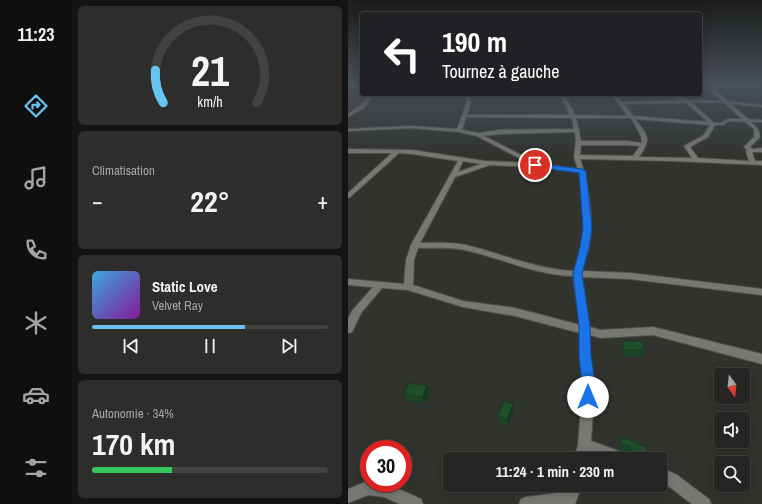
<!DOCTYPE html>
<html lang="fr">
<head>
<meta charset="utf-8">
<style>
  :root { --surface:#252623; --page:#2d2e2b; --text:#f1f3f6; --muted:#a3a5a6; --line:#424341; --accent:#69c3f1 }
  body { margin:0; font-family:"Archivo Narrow",sans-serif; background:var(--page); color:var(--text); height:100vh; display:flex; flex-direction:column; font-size:15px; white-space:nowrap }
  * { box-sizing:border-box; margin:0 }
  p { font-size:13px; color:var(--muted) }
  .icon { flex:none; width:22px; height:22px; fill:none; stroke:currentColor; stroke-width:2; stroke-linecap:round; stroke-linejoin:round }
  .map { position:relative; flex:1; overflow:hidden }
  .drawer { display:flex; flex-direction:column; gap:6px; padding:6px; background:#141513; width:276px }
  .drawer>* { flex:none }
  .banner { position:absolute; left:12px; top:12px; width:342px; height:84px; border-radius:4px; box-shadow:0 2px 10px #0003,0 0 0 1px var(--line); background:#202124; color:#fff; overflow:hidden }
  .needle { width:26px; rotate:165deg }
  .fabs { position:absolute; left:366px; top:368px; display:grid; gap:8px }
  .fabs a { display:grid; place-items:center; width:36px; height:36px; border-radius:4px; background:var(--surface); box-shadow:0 2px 10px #0003,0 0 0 1px var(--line); font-size:20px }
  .speed { position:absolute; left:12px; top:440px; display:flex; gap:8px; font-size:20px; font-weight:700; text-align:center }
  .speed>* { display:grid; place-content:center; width:52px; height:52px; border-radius:50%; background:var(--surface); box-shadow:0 2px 10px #0003,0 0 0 1px var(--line); line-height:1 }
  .speed .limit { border:6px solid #d22; background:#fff; color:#111 }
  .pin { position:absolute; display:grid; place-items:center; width:34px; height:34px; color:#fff; margin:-17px; border:2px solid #fff; border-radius:50%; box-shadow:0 1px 4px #0007 }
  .me { position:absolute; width:44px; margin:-22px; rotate:0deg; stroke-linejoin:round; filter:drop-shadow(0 0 3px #0008) }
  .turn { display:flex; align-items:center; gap:14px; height:84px; padding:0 16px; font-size:18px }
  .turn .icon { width:52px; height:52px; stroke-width:2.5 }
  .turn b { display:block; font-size:28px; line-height:34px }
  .big { font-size:30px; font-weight:800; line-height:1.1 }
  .drawer .widget { flex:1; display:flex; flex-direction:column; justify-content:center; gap:6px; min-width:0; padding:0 14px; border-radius:6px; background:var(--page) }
  .drawer .dial { align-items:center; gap:0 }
  .dial svg { height:104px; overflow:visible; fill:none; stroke:var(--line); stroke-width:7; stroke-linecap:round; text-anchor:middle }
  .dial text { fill:var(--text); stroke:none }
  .song { display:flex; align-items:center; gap:12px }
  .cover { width:48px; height:48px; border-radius:6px; background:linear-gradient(135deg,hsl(200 70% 55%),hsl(290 70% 35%)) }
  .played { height:4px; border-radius:2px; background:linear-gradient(90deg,var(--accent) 65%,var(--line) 65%) }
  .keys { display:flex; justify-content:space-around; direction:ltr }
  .heat { display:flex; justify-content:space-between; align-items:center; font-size:22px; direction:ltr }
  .charge { height:6px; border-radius:3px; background:linear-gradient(90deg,#34c759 34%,var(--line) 0) }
  .trip { position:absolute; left:95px; top:452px; width:224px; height:40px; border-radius:4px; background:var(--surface); box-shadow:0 2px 10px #0003,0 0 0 1px var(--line); font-weight:800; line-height:40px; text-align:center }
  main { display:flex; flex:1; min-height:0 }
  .dock { display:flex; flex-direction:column; width:72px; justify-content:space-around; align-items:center; background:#0f0f0e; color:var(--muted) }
  .dock .icon { width:28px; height:28px }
  .dock .current { color:var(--accent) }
  .dock b { font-size:18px; color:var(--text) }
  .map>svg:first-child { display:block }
</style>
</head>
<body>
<main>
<nav class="dock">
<b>11:23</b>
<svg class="icon current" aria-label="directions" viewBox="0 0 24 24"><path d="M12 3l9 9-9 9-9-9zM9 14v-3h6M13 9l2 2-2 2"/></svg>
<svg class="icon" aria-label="music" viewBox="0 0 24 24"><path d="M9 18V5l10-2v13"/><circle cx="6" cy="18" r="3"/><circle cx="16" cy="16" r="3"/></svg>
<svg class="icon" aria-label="phone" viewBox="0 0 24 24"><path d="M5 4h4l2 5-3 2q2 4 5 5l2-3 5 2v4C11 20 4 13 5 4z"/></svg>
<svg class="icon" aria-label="climate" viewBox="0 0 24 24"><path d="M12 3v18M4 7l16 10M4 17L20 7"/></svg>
<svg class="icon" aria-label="car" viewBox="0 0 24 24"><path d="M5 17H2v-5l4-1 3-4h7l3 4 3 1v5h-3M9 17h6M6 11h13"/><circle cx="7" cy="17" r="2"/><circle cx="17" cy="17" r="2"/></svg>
<svg class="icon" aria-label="filters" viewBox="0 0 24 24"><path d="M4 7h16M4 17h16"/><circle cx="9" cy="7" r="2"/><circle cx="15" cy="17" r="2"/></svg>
</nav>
<section class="drawer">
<div class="widget dial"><svg viewBox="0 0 100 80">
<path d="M14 69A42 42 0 1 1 86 69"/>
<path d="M14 69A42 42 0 0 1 8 44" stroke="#69c3f1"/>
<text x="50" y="56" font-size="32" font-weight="700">21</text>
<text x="50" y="72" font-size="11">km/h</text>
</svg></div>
<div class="widget"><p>Climatisation</p>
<div class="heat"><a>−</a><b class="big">22°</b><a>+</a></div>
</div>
<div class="widget">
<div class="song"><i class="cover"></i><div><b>Static Love</b><p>Velvet Ray</p></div></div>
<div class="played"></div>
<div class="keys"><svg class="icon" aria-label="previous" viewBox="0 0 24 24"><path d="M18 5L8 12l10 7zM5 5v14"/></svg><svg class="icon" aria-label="pause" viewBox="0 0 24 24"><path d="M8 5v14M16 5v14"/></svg><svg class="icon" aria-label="next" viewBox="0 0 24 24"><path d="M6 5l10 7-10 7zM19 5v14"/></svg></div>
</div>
<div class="widget"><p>Autonomie · 34%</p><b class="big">170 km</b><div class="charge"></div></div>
</section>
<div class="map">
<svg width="414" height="504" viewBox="0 0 414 504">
  <rect width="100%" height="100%" fill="#31332f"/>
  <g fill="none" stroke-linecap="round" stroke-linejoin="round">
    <defs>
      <path id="street" d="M360,85H414V87H364L380,101L414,105V107L383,104L400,119L414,120V122H403L410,129L412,137L402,147L405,149L414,148V152H404L407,161H414V165L324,161L232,159C241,183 246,222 241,247C239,255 236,263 234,271L282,273L414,289V295L282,279L234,277L242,327L253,330L305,327L414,354V364L305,335L253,338L242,335V356L247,383L243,441L279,454L281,459H256L241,453L240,459H226L230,445L235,383L232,356V333L167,316L115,307L60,290L34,288L13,313L4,332L0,333V319L4,311L25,287L0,285V279L56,284L58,260L63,245L110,161L64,154L51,153L2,197L0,198V193L44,153H0V149L64,150L137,161L184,163L173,159L129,136L111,132L63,128L0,131V129L63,126L109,129L119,102L116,94H120L123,102L119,115H222L214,98L216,94H221L218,98L227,115L280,116L263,94H267L274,102L336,100L318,94H324L341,100L374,101L361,88ZM343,102L377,103L394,119H380L372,123H366ZM338,103L360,122L285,116L276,104ZM118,117L224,118L226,129L150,130L131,133L114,130ZM228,118H283L293,136L294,143L279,141H233ZM287,119L362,125L356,135L336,146L344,158L291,157C304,138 300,136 287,119ZM381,121L397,122L406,129V137L396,147L399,150L398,151L401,161L350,158L342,147L360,137L367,125H375ZM227,132L228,140L226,157L230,169L188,163L189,162L188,161L177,157L136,136L150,134ZM233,145H279L292,146L285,156L232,155ZM115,161L133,164L110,172ZM142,165L187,167L231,172C235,196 238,223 233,247C231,255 228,263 226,271C189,269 154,254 118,245C104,242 87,243 72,243L107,177ZM70,248C85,248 102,247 117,250C153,258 187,275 225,276L232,325L167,308L115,301L65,285L66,260Z
        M0,86L14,87V89L0,88Z
        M21,94H25L17,107L0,117V114L13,105Z
        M312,467L329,475L361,499L363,504H344L319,485L312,481Z
        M20,481L21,483H37L73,499L75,504H52L36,497L20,495L0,503V489Z
        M220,485H234L227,504H171L173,499L178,497L217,492Z"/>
    </defs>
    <!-- street casing -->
    <use href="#street" stroke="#4f514d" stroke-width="2"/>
    <!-- street -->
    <use href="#street" fill="#777774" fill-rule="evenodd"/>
  </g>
  <!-- wall -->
  <path fill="#1b4525" d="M275,341L296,350L294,357H275L274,348Z
    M82,393L77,403L59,401L56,394Z
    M166,411L160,425L151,423L150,416Z
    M274,437L296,459H282L280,453L271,449Z"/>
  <!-- shaded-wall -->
  <path fill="#16381e" d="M79,386L82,393L77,403L74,397Z
    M165,404L166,411L160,425L159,419Z"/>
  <!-- building -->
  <path fill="#1f502b" stroke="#16381e" d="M275,341H294L296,350H276Z
    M61,383L79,386L74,397L56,394Z
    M156,401L165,404L159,419L150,416Z
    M274,437L299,447L296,459L284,453L281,446L272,443Z"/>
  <!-- sky -->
  <linearGradient id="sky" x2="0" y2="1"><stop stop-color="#1b1c1a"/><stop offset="0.54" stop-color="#485058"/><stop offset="1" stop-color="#485058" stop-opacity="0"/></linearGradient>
  <rect width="414" height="156" fill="url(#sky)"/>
  <!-- route -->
  <path fill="#1a73e8" stroke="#114b97" d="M185,163L234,169L238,171L244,228L241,247L234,274L242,326L243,356L247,383L244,401L240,403L235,401L233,397L234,383L231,356V326L225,274L232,247L235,228L231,173L187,167L185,166Z"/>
</svg>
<div class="fabs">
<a><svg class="needle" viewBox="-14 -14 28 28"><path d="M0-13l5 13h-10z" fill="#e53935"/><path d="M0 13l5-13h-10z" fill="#a3a5a6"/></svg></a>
<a><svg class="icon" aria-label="sound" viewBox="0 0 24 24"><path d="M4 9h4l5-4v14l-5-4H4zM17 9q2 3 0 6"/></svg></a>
<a><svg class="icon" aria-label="search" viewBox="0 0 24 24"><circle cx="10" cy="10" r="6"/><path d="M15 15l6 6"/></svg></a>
</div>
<div class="speed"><div class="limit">30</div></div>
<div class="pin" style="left:187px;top:165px;background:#d93025"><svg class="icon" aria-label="arrive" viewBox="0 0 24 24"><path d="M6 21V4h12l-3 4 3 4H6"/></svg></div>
<svg class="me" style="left:240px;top:397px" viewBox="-20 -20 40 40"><circle r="19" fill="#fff"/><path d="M0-13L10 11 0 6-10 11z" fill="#1a73e8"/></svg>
<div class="trip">11:24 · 1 min · 230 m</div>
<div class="banner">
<div class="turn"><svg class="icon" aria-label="left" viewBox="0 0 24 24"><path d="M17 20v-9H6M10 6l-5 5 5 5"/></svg><div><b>190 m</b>Tournez à gauche</div></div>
</div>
</div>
</main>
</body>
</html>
